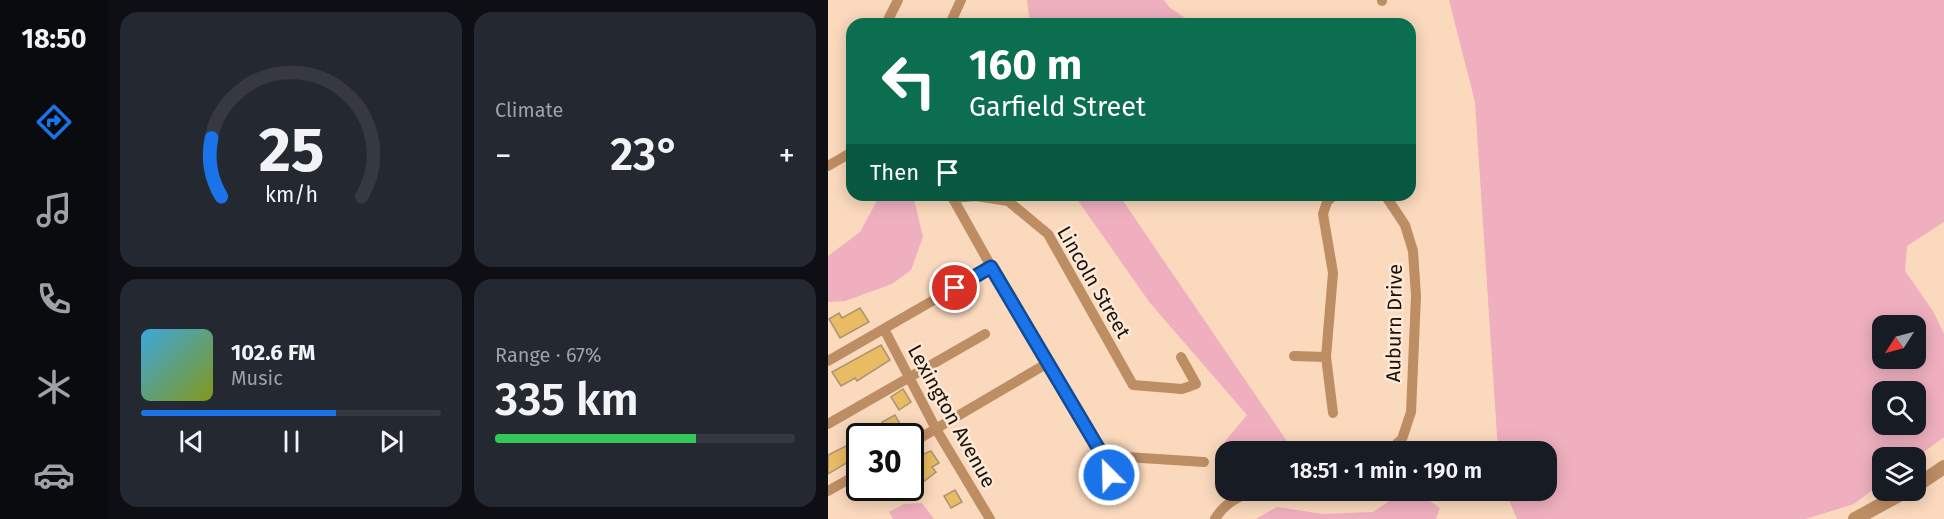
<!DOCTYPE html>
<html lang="en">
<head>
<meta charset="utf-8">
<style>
  :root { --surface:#171b24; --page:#242831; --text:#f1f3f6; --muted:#9ea1a6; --line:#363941; --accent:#1a73e8 }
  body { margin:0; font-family:"Fira Sans",sans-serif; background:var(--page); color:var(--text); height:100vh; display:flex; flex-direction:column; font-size:22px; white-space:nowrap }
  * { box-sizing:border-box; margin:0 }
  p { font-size:20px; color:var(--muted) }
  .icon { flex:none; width:33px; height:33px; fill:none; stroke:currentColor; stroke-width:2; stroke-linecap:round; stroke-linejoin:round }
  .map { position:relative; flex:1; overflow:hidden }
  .panel { display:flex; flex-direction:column; gap:12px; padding:12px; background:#0d0f14; width:720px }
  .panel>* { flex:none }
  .top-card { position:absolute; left:18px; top:18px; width:570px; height:183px; border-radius:18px; box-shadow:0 3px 15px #0003; background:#0b6e4f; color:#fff; overflow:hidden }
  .needle { width:39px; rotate:234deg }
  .tools { position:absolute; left:1044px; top:315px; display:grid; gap:12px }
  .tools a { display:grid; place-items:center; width:54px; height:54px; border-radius:12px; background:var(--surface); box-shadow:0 3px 15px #0003; font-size:30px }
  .speed { position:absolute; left:18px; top:423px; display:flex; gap:12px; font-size:30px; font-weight:700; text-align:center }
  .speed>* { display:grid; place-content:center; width:78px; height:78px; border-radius:50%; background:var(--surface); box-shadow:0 3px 15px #0003; line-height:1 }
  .speed .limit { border:3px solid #111; border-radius:9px; background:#fff; color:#111 }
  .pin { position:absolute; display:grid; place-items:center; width:51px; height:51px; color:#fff; margin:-26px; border:3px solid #fff; border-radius:50%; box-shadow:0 2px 6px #0007 }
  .me { position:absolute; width:66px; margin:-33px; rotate:337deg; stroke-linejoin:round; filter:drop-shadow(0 0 4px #0008) }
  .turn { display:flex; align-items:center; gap:21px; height:126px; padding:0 24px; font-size:27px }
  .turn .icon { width:78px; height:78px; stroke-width:2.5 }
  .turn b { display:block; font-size:42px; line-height:51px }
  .then { display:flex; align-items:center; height:57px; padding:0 24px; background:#0003; gap:12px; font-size:22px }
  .big { font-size:45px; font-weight:600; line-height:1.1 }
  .panel .card { flex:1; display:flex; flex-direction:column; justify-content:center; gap:9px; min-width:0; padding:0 21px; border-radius:18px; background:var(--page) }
  .panel .dial { align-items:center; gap:0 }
  .dial svg { height:156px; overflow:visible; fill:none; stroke:var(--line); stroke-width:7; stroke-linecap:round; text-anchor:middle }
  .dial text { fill:var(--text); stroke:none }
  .song { display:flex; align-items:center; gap:18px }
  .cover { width:72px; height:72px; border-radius:9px; background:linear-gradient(135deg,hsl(200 70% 55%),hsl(70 70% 35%)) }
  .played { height:6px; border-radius:3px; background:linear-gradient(90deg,var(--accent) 65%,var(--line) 65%) }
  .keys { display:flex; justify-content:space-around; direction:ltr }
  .heat { display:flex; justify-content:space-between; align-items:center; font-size:33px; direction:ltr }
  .charge { height:9px; border-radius:4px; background:linear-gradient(90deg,#34c759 67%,var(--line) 0) }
  .panel .tiles { flex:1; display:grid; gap:12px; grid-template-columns:repeat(2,1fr) }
  .trip { position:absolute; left:387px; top:441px; width:342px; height:60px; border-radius:18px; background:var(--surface); box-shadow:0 3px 15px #0003; font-weight:600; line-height:60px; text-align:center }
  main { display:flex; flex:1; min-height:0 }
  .menu { display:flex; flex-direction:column; width:108px; justify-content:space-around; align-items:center; background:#090b0e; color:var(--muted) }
  .menu .icon { width:42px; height:42px }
  .menu .active { color:var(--accent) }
  .menu b { font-size:27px; color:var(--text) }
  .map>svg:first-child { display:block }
</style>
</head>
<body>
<main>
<nav class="menu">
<b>18:50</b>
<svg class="icon active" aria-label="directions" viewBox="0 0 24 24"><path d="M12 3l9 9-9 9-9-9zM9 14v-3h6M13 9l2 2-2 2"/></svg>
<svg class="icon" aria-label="music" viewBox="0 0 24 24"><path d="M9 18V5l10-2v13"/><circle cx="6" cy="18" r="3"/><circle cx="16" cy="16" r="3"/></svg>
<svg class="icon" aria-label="phone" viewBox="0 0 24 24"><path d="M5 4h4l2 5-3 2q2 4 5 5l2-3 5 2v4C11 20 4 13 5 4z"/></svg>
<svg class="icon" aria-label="climate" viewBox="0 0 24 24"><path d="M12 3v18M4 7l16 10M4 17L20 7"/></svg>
<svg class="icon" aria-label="car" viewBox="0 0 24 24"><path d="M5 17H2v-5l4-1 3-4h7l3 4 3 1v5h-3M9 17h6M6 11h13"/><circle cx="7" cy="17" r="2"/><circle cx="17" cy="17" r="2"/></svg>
</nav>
<section class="panel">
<div class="tiles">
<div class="card dial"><svg viewBox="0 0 100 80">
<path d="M14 69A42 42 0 1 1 86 69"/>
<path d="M14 69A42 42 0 0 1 9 39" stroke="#1a73e8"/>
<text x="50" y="56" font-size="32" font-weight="700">25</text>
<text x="50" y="72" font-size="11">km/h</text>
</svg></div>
<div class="card"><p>Climate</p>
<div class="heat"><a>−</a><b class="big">23°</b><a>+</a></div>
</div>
<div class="card">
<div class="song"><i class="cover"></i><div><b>102.6 FM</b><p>Music</p></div></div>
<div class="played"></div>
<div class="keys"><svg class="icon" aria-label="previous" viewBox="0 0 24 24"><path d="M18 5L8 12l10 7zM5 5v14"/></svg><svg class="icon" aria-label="pause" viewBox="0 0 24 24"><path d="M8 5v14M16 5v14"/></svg><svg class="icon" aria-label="next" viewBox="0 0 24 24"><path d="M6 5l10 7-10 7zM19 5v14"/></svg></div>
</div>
<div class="card"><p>Range · 67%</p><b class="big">335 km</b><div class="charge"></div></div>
</div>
</section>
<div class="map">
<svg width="1116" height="519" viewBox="0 0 1116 519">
  <rect width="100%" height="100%" fill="#fad9bd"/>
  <!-- green -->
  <path fill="#efafbf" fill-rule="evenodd" d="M199,0H336L341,7L366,24H202Z
    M621,0H1116V222L1079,246L1077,271L1105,311L1116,334V437L1088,458H1054V483L1026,504L978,519H689L677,491L718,490V452L670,451L647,102ZM1054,326H1088V358H1054ZM1054,392H1088V424H1054Z
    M52,195H85L95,237L83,270L64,284L17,301L0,302V256L32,232Z
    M246,195H291L465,450L397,453L393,446L419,415L322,303Z
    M590,493L612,508L608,519H428L449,507L495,514L545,512L566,498Z
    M94,503L106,519H65L61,512L76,504Z"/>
  <!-- building -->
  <path fill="#e9bb62" stroke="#a89573" stroke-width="1.5" d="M32,308L41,322L12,338L1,319L11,313L14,318Z
    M53,345L62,360L29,381L27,378L13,386L4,372Z
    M75,389L83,402L71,410L63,397Z
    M67,415L75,429L63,436H42L57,427L54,422Z
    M32,439V455L0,474V455Z
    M103,451L111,463L104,467L108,472L82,492V476L93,469L86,458Z
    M127,490L134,502L123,508L116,496Z"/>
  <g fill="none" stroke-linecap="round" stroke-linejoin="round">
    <!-- minor -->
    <path stroke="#bd8d63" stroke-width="10" d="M554,1V0
      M58,24L70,0
      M122,24L133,0
      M0,166L24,152
      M123,195L218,364L272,451L283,456L376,462
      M557,195L577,225L585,251L588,296L583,412L574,439L560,452
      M124,198L148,196L180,201L220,234L305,385L354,389L368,384L353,357
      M56,329L108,429L162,519
      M466,356L498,357
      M0,361L163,267
      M505,413L498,357L505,273L495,214L499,202L506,195
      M0,424L157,334
      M82,444L218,364
      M272,451L281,475
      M0,491L32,473
      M387,519C397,502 413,495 431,490"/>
    <!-- tertiary -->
    <path stroke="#bd8d63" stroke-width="14" d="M1088,486L1116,467
      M1027,519L1080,490"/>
  </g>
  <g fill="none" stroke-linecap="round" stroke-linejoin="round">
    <defs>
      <path id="route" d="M127,288L163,267L272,451L281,475"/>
    </defs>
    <!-- route casing -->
    <use href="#route" stroke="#114b97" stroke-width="15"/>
    <!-- route -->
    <use href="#route" stroke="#1a73e8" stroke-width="10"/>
  </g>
  <g text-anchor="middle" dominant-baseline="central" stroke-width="5" stroke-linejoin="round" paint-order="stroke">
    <!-- street labels -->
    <g font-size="20" fill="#1c1107" stroke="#fde9d8">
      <text transform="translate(266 282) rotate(60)">Lincoln Street</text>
      <text transform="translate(566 323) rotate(-89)">Auburn Drive</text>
      <text transform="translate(124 416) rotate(61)">Lexington Avenue</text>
    </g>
  </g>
</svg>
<div class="tools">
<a><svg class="needle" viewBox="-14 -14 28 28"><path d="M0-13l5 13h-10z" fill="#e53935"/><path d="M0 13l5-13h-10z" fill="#9ea1a6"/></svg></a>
<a><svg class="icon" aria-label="search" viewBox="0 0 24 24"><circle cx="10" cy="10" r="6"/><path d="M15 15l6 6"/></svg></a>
<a><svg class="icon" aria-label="layers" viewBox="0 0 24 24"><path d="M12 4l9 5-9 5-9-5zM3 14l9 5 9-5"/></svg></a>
</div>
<div class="speed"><div class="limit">30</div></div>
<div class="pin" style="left:127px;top:288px;background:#d93025"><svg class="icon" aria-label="arrive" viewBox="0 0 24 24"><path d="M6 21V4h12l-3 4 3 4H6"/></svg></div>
<svg class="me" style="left:281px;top:475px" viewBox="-20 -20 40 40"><circle r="17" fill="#1a73e8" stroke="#fff" stroke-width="3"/><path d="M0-11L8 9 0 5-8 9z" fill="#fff"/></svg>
<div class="trip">18:51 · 1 min · 190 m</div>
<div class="top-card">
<div class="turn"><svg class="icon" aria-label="left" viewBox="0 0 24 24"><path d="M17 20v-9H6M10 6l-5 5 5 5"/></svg><div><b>160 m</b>Garfield Street</div></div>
<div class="then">Then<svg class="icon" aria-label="arrive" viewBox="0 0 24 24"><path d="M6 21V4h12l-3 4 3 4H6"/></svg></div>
</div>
</div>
</main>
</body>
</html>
